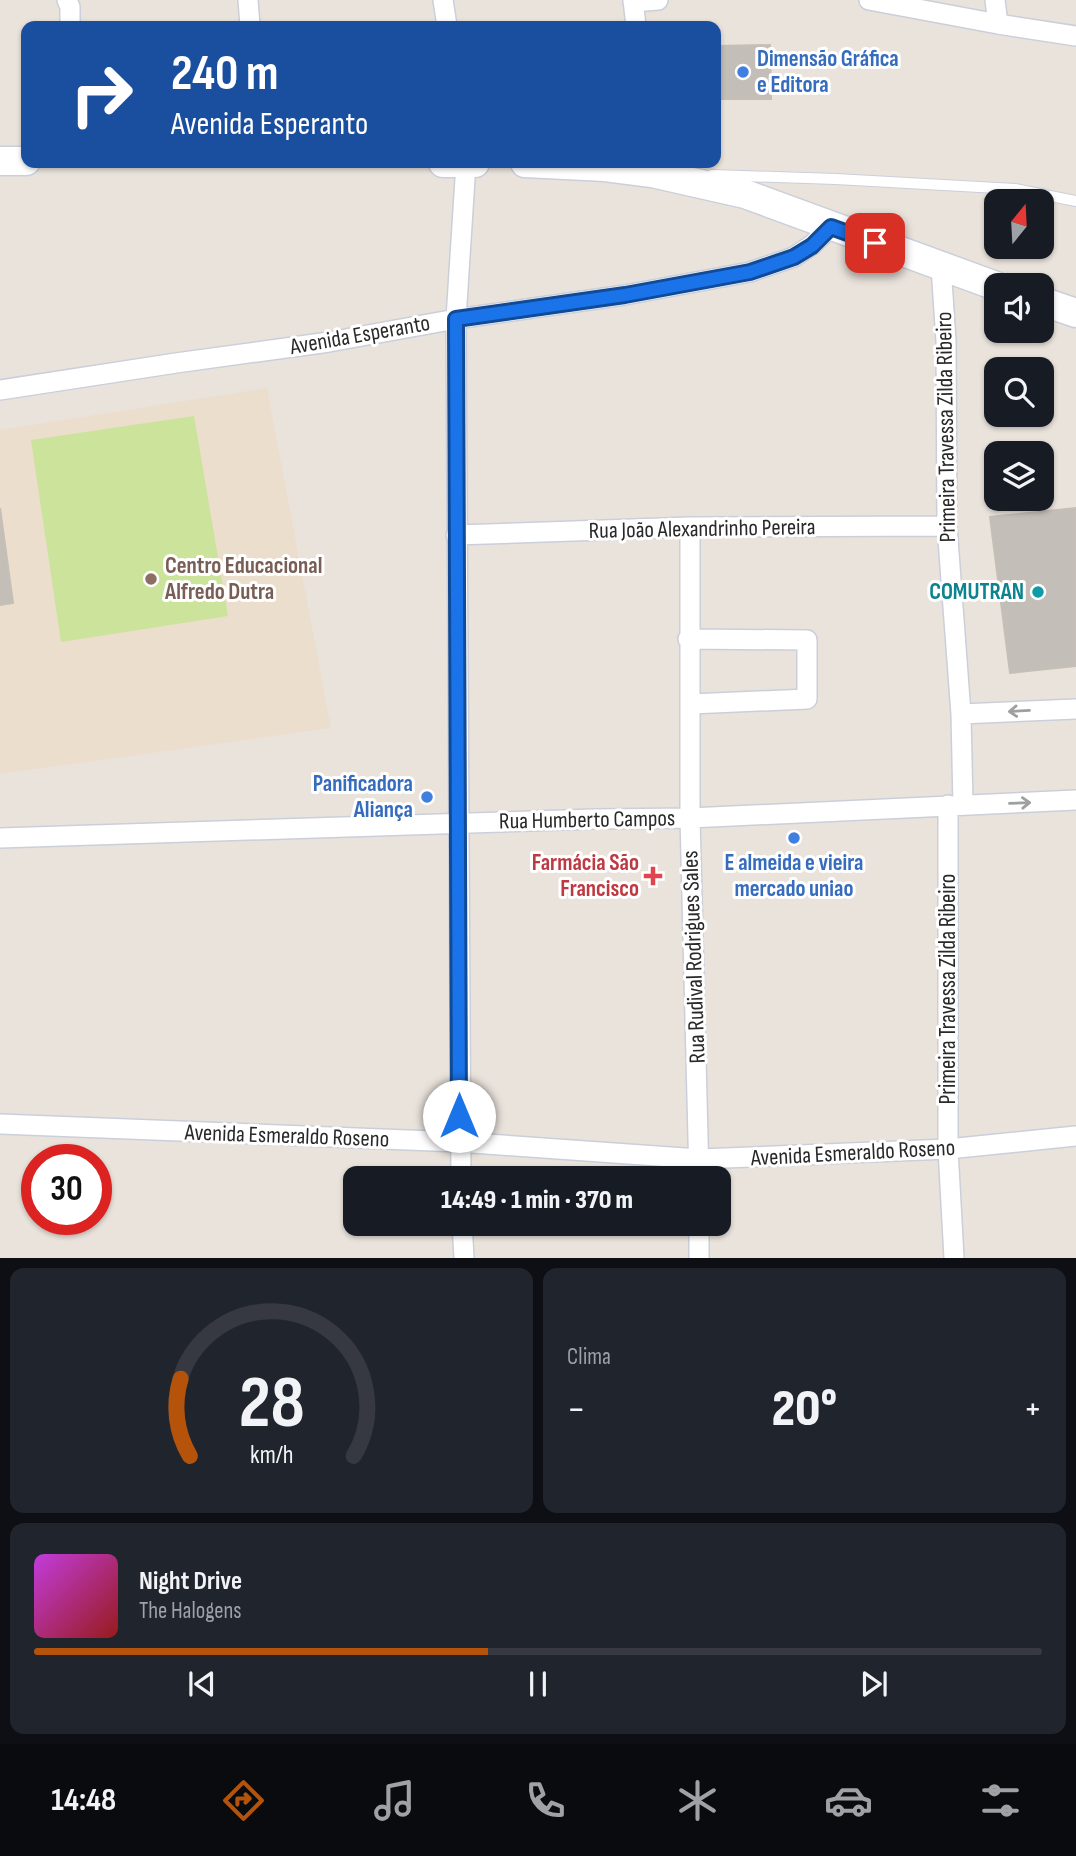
<!DOCTYPE html>
<html lang="pt">
<head>
<meta charset="utf-8">
<style>
  :root { --surface:#171b24; --page:#20242c; --text:#f1f3f6; --muted:#9ea1a6; --line:#363941; --accent:#b45309 }
  body { margin:0; font-family:"Sofia Sans Condensed",sans-serif; background:var(--page); color:var(--text); height:100vh; display:flex; flex-direction:column; font-size:26px; white-space:nowrap }
  * { box-sizing:border-box; margin:0 }
  p { font-size:23px; color:var(--muted) }
  .icon { flex:none; width:38px; height:38px; fill:none; stroke:currentColor; stroke-width:2; stroke-linecap:round; stroke-linejoin:round }
  .map { position:relative; height:1258px; overflow:hidden }
  .side { display:flex; flex-direction:column; gap:10px; padding:10px; background:#0d0f14; flex:1 }
  .side>* { flex:none }
  .guide { position:absolute; left:21px; top:21px; width:700px; height:147px; border-radius:14px; box-shadow:0 2px 5px #0004; background:#1a4fa0; color:#fff; overflow:hidden }
  .needle { width:46px; rotate:18deg }
  .fabs { position:absolute; left:984px; top:189px; display:grid; gap:14px }
  .fabs a { display:grid; place-items:center; width:70px; height:70px; border-radius:14px; background:var(--surface); box-shadow:0 2px 5px #0004; font-size:35px }
  .speed { position:absolute; left:21px; top:1144px; display:flex; gap:14px; font-size:35px; font-weight:700; text-align:center }
  .speed>* { display:grid; place-content:center; width:91px; height:91px; border-radius:50%; background:var(--surface); box-shadow:0 2px 5px #0004; line-height:1 }
  .speed .limit { border:10px solid #d22; background:#fff; color:#111 }
  .pin { position:absolute; display:grid; place-items:center; width:60px; height:60px; color:#fff; margin:-30px; border-radius:14px; box-shadow:0 4px 10px #0006 }
  .me { position:absolute; width:77px; margin:-38px; rotate:0deg; stroke-linejoin:round; filter:drop-shadow(0 0 5px #0008) }
  .turn { display:flex; align-items:center; gap:24px; height:147px; padding:0 35px; font-size:32px }
  .turn .icon { width:91px; height:91px; stroke-width:2.5 }
  .turn b { display:block; font-size:49px; line-height:60px }
  .big { font-size:52px; font-weight:800; line-height:1.1 }
  .side .card { flex:1; display:flex; flex-direction:column; justify-content:center; gap:10px; min-width:0; padding:0 24px; border-radius:14px; background:var(--page) }
  .side .dial { align-items:center; gap:0 }
  .dial svg { height:182px; overflow:visible; fill:none; stroke:var(--line); stroke-width:7; stroke-linecap:round; text-anchor:middle }
  .dial text { fill:var(--text); stroke:none }
  .song { display:flex; align-items:center; gap:21px }
  .cover { width:84px; height:84px; border-radius:10px; background:linear-gradient(135deg,hsl(290 70% 55%),hsl(0 70% 35%)) }
  .played { height:7px; border-radius:4px; background:linear-gradient(90deg,var(--accent) 45%,var(--line) 45%) }
  .keys { display:flex; justify-content:space-around; direction:ltr }
  .heat { display:flex; justify-content:space-between; align-items:center; font-size:38px; direction:ltr }
  .side .tiles { flex:1; display:grid; gap:10px; grid-template-columns:1fr 1fr }
  .card:last-child { grid-column:span 2 }
  .trip { position:absolute; left:343px; top:1166px; width:388px; height:70px; border-radius:14px; background:var(--surface); box-shadow:0 2px 5px #0004; font-weight:800; line-height:70px; text-align:center }
  .menu { display:flex; height:112px; justify-content:space-around; align-items:center; background:#090b0e; color:var(--muted) }
  .menu .icon { width:49px; height:49px }
  .menu .current { color:var(--accent) }
  .menu b { font-size:32px; color:var(--text) }
  .map>svg:first-child { display:block }
</style>
</head>
<body>
<div class="map">
<svg width="1076" height="1258" viewBox="0 0 1076 1258">
  <rect width="100%" height="100%" fill="#eae3dc"/>
  <!-- education -->
  <path fill="#ebdecd" d="M267,388L331,728L0,774V430Z"/>
  <!-- pitch -->
  <path fill="#cbe39a" d="M194,416L228,616L61,642L31,440Z"/>
  <!-- building -->
  <path fill="#c3beb8" stroke="#c5bfb6" stroke-width="2" d="M770,45L771,99H716V46Z
    M0,508L13,603L0,605Z
    M1076,508V666L1010,673L990,517Z"/>
  <g fill="none" stroke-linecap="round" stroke-linejoin="round">
    <defs>
      <path id="lane" d="M712,175L836,179L1015,189L1076,201"/>
      <path id="street" d="M67,0L70,7V26
        M248,0L250,26
        M443,0L447,26
        M633,0L636,26
        M869,0L998,24L1076,36
        M995,0L998,24
        M633,2L658,0
        M941,266L946,341L947,526L961,714L963,805
        M0,390L176,363L329,342L456,319L625,295L750,272L794,257L812,245L831,227
        M690,527V818L699,1178
        M456,535L690,527L947,526
        M688,639L807,640V699L691,704
        M961,714L1076,709
        M948,805V1149L954,1258
        M0,838L594,819L690,818L1076,800
        M0,1124L459,1142L699,1159L948,1149L1076,1136
        M461,1178L456,319L466,163
        M462,1223L464,1258
        M699,1258V1223"/>
      <path id="secondary" d="M0,161H26
        M443,163H475
        M525,163L605,167L652,173L745,194L996,286
        M1041,301L1076,313"/>
    </defs>
    <!-- lane casing -->
    <use href="#lane" stroke="#cbcfda" stroke-width="12"/>
    <!-- street casing -->
    <use href="#street" stroke="#cbcfda" stroke-width="22"/>
    <!-- secondary casing -->
    <use href="#secondary" stroke="#cbcfda" stroke-width="31"/>
    <!-- lane -->
    <use href="#lane" stroke="#fff" stroke-width="10"/>
    <!-- street -->
    <use href="#street" stroke="#fff" stroke-width="19"/>
    <!-- secondary -->
    <use href="#secondary" stroke="#fff" stroke-width="28"/>
  </g>
  <!-- one-way arrows -->
  <defs><path id="oneway-shaft" d="M-6 0H5M1.5-3L5.5 0L1.5 3" fill="none" stroke-width="1.6" stroke-linecap="round" stroke-linejoin="round" transform="scale(1.75)"/></defs>
  <g stroke="#9f9f9f">
    <use href="#oneway-shaft" transform="translate(1019 711) rotate(177)"/>
    <use href="#oneway-shaft" transform="translate(1020 803) rotate(-2)"/>
  </g>
  <g fill="none" stroke-linecap="round" stroke-linejoin="round">
    <defs>
      <path id="route" d="M459,1116L456,319L625,295L750,272L794,257L812,246L831,227L875,243"/>
    </defs>
    <!-- route casing -->
    <use href="#route" stroke="#114b97" stroke-width="18"/>
    <!-- route -->
    <use href="#route" stroke="#1a73e8" stroke-width="12"/>
  </g>
  <!-- markers -->
  <g fill="#3f7fe0" stroke="#fff" stroke-width="2.5">
    <circle cx="743" cy="72" r="7"/>
    <circle cx="427" cy="797" r="7"/>
    <circle cx="794" cy="838" r="7"/>
  </g>
  <circle fill="#8d6e63" stroke="#fff" stroke-width="2.5" cx="151" cy="579" r="7"/>
  <circle fill="#0f9aa8" stroke="#fff" stroke-width="2.5" cx="1038" cy="592" r="7"/>
  <path fill="#e0444e" stroke="#fff" stroke-width="2.5" d="M649.5 865.5h7v7h7v7h-7v7h-7v-7h-7v-7h7z"/>
  <g text-anchor="middle" dominant-baseline="central" stroke-width="6" stroke-linejoin="round" paint-order="stroke">
    <!-- shop labels -->
    <g font-size="23" font-weight="bold" fill="#366cbe" stroke="#fff" text-anchor="start">
      <text x="757" y="59">Dimensão Gráfica<tspan x="757" dy="26">e Editora</tspan></text>
      <text x="413" y="784" text-anchor="end">Panificadora<tspan x="413" dy="26">Aliança</tspan></text>
      <text x="794" y="863" text-anchor="middle">E almeida e vieira<tspan x="794" dy="26">mercado uniao</tspan></text>
    </g>
    <!-- street labels -->
    <g font-size="23" fill="#292929" stroke="#fff">
      <text transform="translate(360 335) rotate(-10)">Avenida Esperanto</text>
      <text transform="translate(946 427) rotate(-91)">Primeira Travessa Zilda Ribeiro</text>
      <text transform="translate(702 529) rotate(-1)">Rua João Alexandrinho Pereira</text>
      <text transform="translate(587 820) rotate(-1)">Rua Humberto Campos</text>
      <text transform="translate(694 957) rotate(-92)">Rua Rudival Rodrigues Sales</text>
      <text transform="translate(948 989) rotate(-90)">Primeira Travessa Zilda Ribeiro</text>
      <text transform="translate(287 1136) rotate(2)">Avenida Esmeraldo Roseno</text>
      <text transform="translate(853 1153) rotate(-3)">Avenida Esmeraldo Roseno</text>
    </g>
    <!-- education labels -->
    <g font-size="23" font-weight="bold" fill="#785e54" stroke="#fff" text-anchor="start">
      <text x="165" y="566">Centro Educacional<tspan x="165" dy="26">Alfredo Dutra</tspan></text>
    </g>
    <!-- culture labels -->
    <g font-size="23" font-weight="bold" fill="#0d838f" stroke="#fff" text-anchor="end">
      <text x="1024" y="592">COMUTRAN</text>
    </g>
    <!-- health labels -->
    <g font-size="23" font-weight="bold" fill="#be3a42" stroke="#fff" text-anchor="end">
      <text x="639" y="863">Farmácia São<tspan x="639" dy="26">Francisco</tspan></text>
    </g>
  </g>
</svg>
<div class="fabs">
<a><svg class="needle" viewBox="-14 -14 28 28"><path d="M0-13l5 13h-10z" fill="#e53935"/><path d="M0 13l5-13h-10z" fill="#9ea1a6"/></svg></a>
<a><svg class="icon" aria-label="sound" viewBox="0 0 24 24"><path d="M4 9h4l5-4v14l-5-4H4zM17 9q2 3 0 6"/></svg></a>
<a><svg class="icon" aria-label="search" viewBox="0 0 24 24"><circle cx="10" cy="10" r="6"/><path d="M15 15l6 6"/></svg></a>
<a><svg class="icon" aria-label="layers" viewBox="0 0 24 24"><path d="M12 4l9 5-9 5-9-5zM3 14l9 5 9-5"/></svg></a>
</div>
<div class="speed"><div class="limit">30</div></div>
<div class="pin" style="left:875px;top:243px;background:#d93025"><svg class="icon" aria-label="arrive" viewBox="0 0 24 24"><path d="M6 21V4h12l-3 4 3 4H6"/></svg></div>
<svg class="me" style="left:459px;top:1116px" viewBox="-20 -20 40 40"><circle r="19" fill="#fff"/><path d="M0-13L10 11 0 6-10 11z" fill="#1a73e8"/></svg>
<div class="trip">14:49 · 1 min · 370 m</div>
<div class="guide">
<div class="turn"><svg class="icon" aria-label="right" viewBox="0 0 24 24"><path d="M7 20v-9h11M14 6l5 5-5 5"/></svg><div><b>240 m</b>Avenida Esperanto</div></div>
</div>
</div>
<section class="side">
<div class="tiles">
<div class="card dial"><svg viewBox="0 0 100 80">
<path d="M14 69A42 42 0 1 1 86 69"/>
<path d="M14 69A42 42 0 0 1 10 35" stroke="#b45309"/>
<text x="50" y="56" font-size="32" font-weight="700">28</text>
<text x="50" y="72" font-size="11">km/h</text>
</svg></div>
<div class="card"><p>Clima</p>
<div class="heat"><a>−</a><b class="big">20°</b><a>+</a></div>
</div>
<div class="card">
<div class="song"><i class="cover"></i><div><b>Night Drive</b><p>The Halogens</p></div></div>
<div class="played"></div>
<div class="keys"><svg class="icon" aria-label="previous" viewBox="0 0 24 24"><path d="M18 5L8 12l10 7zM5 5v14"/></svg><svg class="icon" aria-label="pause" viewBox="0 0 24 24"><path d="M8 5v14M16 5v14"/></svg><svg class="icon" aria-label="next" viewBox="0 0 24 24"><path d="M6 5l10 7-10 7zM19 5v14"/></svg></div>
</div>
</div>
</section>
<nav class="menu">
<b>14:48</b>
<svg class="icon current" aria-label="directions" viewBox="0 0 24 24"><path d="M12 3l9 9-9 9-9-9zM9 14v-3h6M13 9l2 2-2 2"/></svg>
<svg class="icon" aria-label="music" viewBox="0 0 24 24"><path d="M9 18V5l10-2v13"/><circle cx="6" cy="18" r="3"/><circle cx="16" cy="16" r="3"/></svg>
<svg class="icon" aria-label="phone" viewBox="0 0 24 24"><path d="M5 4h4l2 5-3 2q2 4 5 5l2-3 5 2v4C11 20 4 13 5 4z"/></svg>
<svg class="icon" aria-label="climate" viewBox="0 0 24 24"><path d="M12 3v18M4 7l16 10M4 17L20 7"/></svg>
<svg class="icon" aria-label="car" viewBox="0 0 24 24"><path d="M5 17H2v-5l4-1 3-4h7l3 4 3 1v5h-3M9 17h6M6 11h13"/><circle cx="7" cy="17" r="2"/><circle cx="17" cy="17" r="2"/></svg>
<svg class="icon" aria-label="filters" viewBox="0 0 24 24"><path d="M4 7h16M4 17h16"/><circle cx="9" cy="7" r="2"/><circle cx="15" cy="17" r="2"/></svg>
</nav>
</body>
</html>
